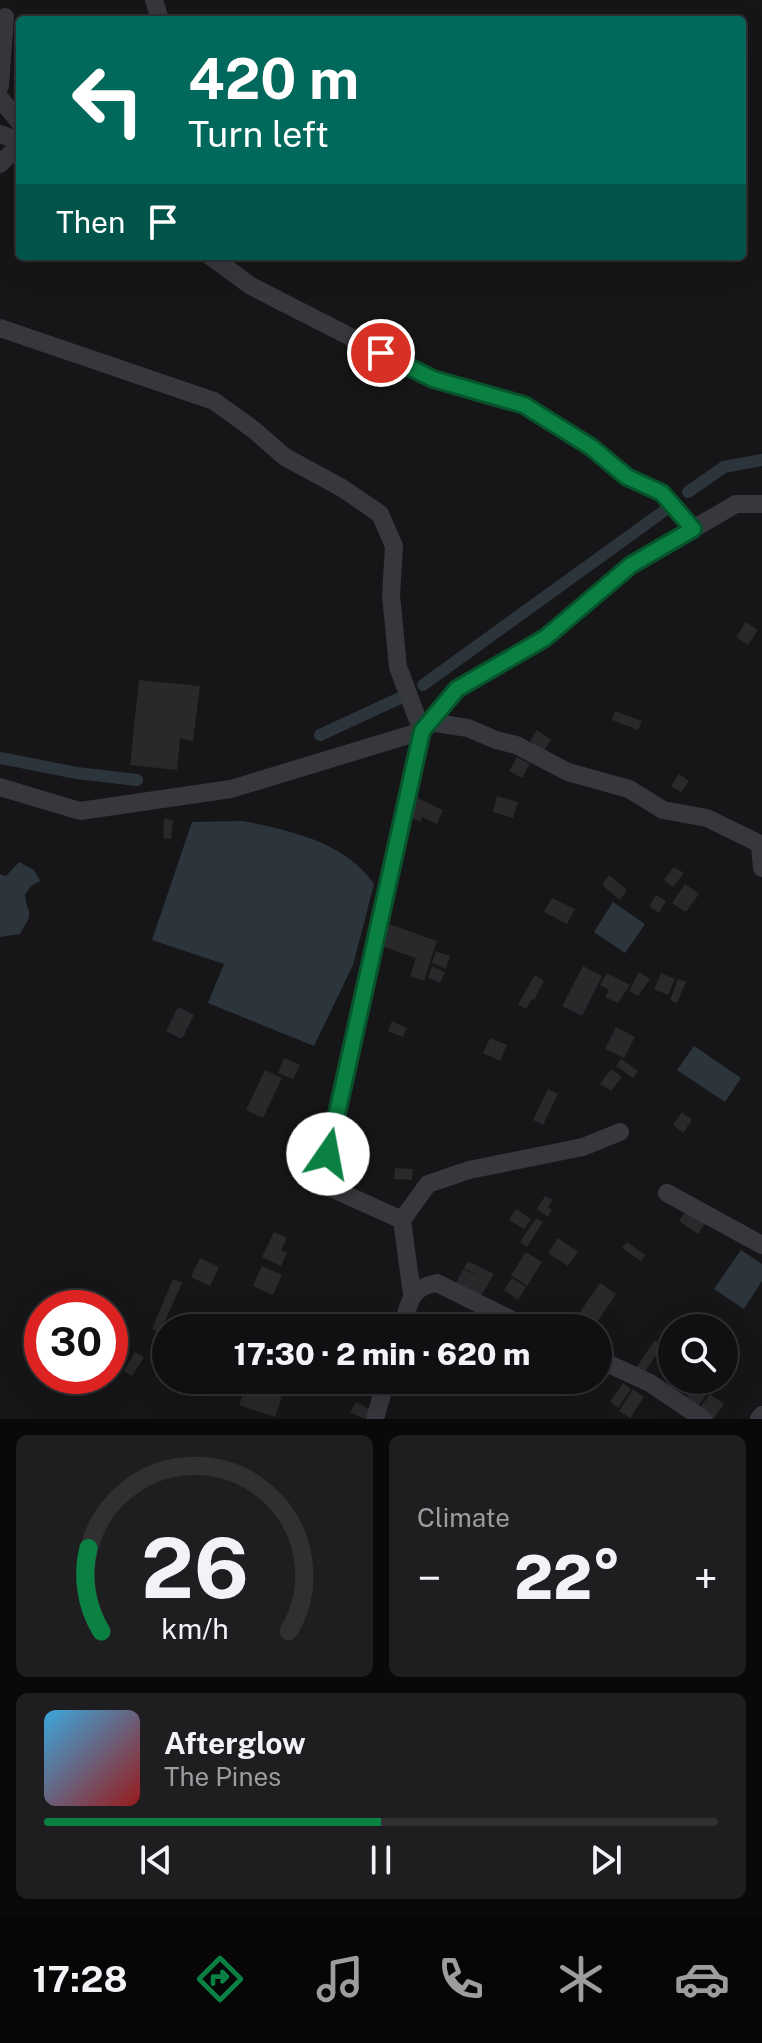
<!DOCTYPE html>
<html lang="en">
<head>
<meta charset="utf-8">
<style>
  :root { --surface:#101012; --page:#1e1e20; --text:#f1f3f6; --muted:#9c9d9f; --line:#303032; --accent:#0b8043 }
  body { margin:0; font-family:"Public Sans",sans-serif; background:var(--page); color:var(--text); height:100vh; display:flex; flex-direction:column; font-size:30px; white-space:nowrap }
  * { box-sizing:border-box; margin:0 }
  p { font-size:26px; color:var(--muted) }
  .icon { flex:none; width:44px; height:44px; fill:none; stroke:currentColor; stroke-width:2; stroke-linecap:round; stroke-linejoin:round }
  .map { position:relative; height:1419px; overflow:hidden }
  .sheet { display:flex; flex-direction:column; gap:16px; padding:16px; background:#09090a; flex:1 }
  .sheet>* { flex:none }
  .guide { position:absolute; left:16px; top:16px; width:730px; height:244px; border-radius:8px; box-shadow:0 8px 32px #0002,0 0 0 2px var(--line); background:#00695c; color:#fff; overflow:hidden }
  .buttons { position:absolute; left:658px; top:1314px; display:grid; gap:16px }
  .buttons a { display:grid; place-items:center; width:80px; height:80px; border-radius:50%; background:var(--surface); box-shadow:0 8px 32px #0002,0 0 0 2px var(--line); font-size:40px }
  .speed { position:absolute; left:24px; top:1290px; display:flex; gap:16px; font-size:40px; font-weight:700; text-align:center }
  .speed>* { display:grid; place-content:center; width:104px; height:104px; border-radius:50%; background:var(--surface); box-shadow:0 8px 32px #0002,0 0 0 2px var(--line); line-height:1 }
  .speed .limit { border:12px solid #d22; background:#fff; color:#111 }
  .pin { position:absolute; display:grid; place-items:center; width:68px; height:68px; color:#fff; margin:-34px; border:4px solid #fff; border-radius:50%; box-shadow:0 2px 8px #0007 }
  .me { position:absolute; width:88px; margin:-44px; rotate:12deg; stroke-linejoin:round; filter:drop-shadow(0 0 6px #0008) }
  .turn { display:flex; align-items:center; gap:28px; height:168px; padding:0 40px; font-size:36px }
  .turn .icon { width:104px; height:104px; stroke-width:2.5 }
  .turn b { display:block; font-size:56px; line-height:68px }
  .then { display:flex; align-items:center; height:76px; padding:0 40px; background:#0003; gap:16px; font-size:30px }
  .big { font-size:60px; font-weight:800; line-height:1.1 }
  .sheet .tile { flex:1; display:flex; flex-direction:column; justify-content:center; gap:12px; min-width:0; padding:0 28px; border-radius:12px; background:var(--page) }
  .sheet .dial { align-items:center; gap:0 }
  .dial svg { height:208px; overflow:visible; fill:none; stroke:var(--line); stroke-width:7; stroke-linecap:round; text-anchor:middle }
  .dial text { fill:var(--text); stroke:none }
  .song { display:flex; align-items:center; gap:24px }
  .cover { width:96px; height:96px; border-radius:12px; background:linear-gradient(135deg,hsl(200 70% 55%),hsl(0 70% 35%)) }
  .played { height:8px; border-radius:4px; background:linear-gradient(90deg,var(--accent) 50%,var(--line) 50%) }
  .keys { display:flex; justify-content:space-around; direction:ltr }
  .heat { display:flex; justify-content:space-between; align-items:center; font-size:44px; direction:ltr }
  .sheet .tiles { flex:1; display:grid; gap:16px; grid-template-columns:1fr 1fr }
  .tile:last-child { grid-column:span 2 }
  .trip { position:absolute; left:152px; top:1314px; width:460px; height:80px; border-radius:40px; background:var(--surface); box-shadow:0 8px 32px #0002,0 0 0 2px var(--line); font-weight:800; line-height:80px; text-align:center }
  .menu { display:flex; height:128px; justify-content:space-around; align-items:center; background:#060607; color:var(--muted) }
  .menu .icon { width:56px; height:56px }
  .menu .current { color:var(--accent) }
  .menu b { font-size:36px; color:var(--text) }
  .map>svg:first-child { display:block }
</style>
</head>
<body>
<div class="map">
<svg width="762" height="1419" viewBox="0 0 762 1419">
  <rect width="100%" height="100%" fill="#161618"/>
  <!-- water -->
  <path fill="#2c353c" d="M243,821C291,831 345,842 374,884L353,965L314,1046L208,1003L224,964L152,940L192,822Z
    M19,862L34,870L40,881L31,886L25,895C28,918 35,909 20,934L0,937V874L6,876Z
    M613,902L645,924L625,953L594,932Z
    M694,1046L741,1078L725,1102L677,1070Z
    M741,1250L762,1264V1281L744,1309L714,1289Z"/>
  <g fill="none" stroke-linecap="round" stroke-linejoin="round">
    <!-- canal -->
    <path stroke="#2c353c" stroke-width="12" d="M688,492L724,467L762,460
      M423,685L664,511
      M320,735L400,698
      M0,758L77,773L137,780"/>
  </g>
  <!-- building -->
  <path fill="#29292c" d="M746,622L758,630L748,645L736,637Z
    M139,680L200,686L193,741L180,739L177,770L130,765Z
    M615,711L642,721L638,730L612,720Z
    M537,730L551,740L541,755L527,746Z
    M517,757L530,764L522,778L509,771Z
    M679,774L689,781L681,792L671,786Z
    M497,796L518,802L513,818L493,812Z
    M417,798L443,810L437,824L422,817L420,822L408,816Z
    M164,819L173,820L171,839L163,838Z
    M674,867L684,873L673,887L664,880Z
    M609,875L627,890L620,900L602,885Z
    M685,884L699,894L686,912L672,903Z
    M656,895L666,901L659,913L649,906Z
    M552,898L575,909L567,924L544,912Z
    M389,924L437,941L424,981L410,976L416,958L381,946Z
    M436,951L450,956L446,969L432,963Z
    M432,966L445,972L440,983L428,977Z
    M583,966L602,976L582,1016L562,1006Z
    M639,972L650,979L638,996L629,991Z
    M607,973L630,985L618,1003L605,997L609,990L600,985Z
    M661,973L675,979L668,995L654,989Z
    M535,975L544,981L534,1000L532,999L526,1009L518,1004Z
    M678,979L686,982L677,1003L670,1000Z
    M178,1007L194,1015L182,1039L166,1031Z
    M392,1021L407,1028L403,1037L388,1031Z
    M616,1027L635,1037L624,1058L605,1049Z
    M490,1038L507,1045L500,1061L483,1053Z
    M284,1058L300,1065L293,1079L278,1073Z
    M621,1059L638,1071L633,1078L616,1066Z
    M611,1069L622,1077L611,1091L600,1084Z
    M265,1070L282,1078L263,1118L246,1110Z
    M548,1089L558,1094L543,1125L533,1120Z
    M682,1112L692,1120L683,1133L673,1125Z
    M395,1168L413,1169L412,1180L394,1179Z
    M545,1196L553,1200L548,1207L552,1210L548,1217L537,1209Z
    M688,1208L707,1221L698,1234L679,1221Z
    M516,1209L531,1219L524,1229L509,1220Z
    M536,1218L543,1222L527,1247L520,1242Z
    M274,1232L287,1238L281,1250L287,1253L281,1266L262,1257Z
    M558,1238L578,1252L568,1266L548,1253Z
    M627,1242L645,1255L641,1261L622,1248Z
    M526,1252L542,1262L527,1286L511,1275Z
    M200,1258L219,1267L210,1286L191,1277Z
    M468,1261L494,1274L481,1296L455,1285L463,1269L480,1277L464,1268Z
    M262,1266L282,1275L273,1295L253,1286Z
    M512,1278L526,1287L518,1300L504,1290Z
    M173,1279L182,1283L160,1332L152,1329Z
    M600,1283L616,1294L593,1328H569Z
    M655,1340L663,1345L644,1373L636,1368Z
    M135,1352L144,1357L132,1376L124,1371Z
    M623,1383L631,1389L618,1408L610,1402Z
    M246,1385L282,1397L275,1417L239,1405Z
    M694,1386L706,1395L696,1409L684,1400Z
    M633,1389L644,1397L630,1418L619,1411Z
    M710,1394L724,1404L713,1419L698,1410Z
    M356,1402L371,1410L365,1419L350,1412Z"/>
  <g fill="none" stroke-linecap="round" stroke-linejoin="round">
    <!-- minor -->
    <path stroke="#37383d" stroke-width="18" d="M154,0L160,20
      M0,86L5,17
      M0,98L20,123
      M0,134L20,141
      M0,164L10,154L20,152
      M210,256L251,286L433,379L524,405L591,447L627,477L662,493L693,529
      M0,328L214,401L254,430L285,457L342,488L380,514L394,546L391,595L398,667L422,731L322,1184L402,1220L412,1294
      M429,722L468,728L496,740L516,745L568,772L629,789L663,810L707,818L762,845
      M0,787L80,811L231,789L422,731L457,689L545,638L631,565L736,504H762
      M760,844L762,868
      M667,1193L762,1245
      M402,1220L428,1184L469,1170L583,1147L620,1132
      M402,1328C410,1303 408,1288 437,1283L528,1328
      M598,1359L650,1383L703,1419
      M375,1419L386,1380
      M759,1419L762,1415"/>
  </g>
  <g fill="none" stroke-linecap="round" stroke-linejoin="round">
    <defs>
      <path id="route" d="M328,1154L422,731L457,689L545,638L631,565L693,529L662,493L627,477L591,447L524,405L433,379L381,353"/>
    </defs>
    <!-- route casing -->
    <use href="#route" stroke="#07532c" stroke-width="20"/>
    <!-- route -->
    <use href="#route" stroke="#0b8043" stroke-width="14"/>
  </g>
</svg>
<div class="buttons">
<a><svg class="icon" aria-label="search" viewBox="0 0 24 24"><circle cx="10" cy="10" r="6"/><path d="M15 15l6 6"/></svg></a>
</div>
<div class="speed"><div class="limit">30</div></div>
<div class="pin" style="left:381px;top:353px;background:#d93025"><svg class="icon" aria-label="arrive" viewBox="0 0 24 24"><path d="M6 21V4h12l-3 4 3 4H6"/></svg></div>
<svg class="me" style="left:328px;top:1154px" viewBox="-20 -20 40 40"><circle r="19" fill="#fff"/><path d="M0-13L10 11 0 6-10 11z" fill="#0b8043"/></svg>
<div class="trip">17:30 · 2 min · 620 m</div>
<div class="guide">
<div class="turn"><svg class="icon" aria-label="left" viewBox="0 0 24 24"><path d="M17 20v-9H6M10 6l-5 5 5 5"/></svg><div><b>420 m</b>Turn left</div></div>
<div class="then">Then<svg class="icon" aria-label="arrive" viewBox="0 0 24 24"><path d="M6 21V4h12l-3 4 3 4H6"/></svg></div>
</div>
</div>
<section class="sheet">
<div class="tiles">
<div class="tile dial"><svg viewBox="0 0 100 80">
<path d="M14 69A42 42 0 1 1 86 69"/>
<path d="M14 69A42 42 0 0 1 9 37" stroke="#0b8043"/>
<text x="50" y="56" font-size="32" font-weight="700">26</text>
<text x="50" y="72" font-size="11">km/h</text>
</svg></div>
<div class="tile"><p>Climate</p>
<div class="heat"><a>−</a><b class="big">22°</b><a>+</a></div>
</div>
<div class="tile">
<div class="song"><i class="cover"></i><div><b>Afterglow</b><p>The Pines</p></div></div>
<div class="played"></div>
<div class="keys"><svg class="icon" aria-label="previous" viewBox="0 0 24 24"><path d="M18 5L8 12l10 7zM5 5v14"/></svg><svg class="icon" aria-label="pause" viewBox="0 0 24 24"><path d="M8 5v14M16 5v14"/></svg><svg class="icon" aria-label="next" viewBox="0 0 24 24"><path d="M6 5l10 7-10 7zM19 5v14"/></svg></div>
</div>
</div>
</section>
<nav class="menu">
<b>17:28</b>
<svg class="icon current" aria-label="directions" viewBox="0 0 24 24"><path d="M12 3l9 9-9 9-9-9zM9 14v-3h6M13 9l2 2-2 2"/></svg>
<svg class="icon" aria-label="music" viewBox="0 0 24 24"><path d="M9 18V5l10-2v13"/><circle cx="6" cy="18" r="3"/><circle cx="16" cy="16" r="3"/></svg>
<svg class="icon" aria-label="phone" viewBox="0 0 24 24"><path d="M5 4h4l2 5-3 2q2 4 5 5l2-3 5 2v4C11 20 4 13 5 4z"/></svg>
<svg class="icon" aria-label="climate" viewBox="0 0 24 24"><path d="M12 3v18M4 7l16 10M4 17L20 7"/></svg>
<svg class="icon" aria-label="car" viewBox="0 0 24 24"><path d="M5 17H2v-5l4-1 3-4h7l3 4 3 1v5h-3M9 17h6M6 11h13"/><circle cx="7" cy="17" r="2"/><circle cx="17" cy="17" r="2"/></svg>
</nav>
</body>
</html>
